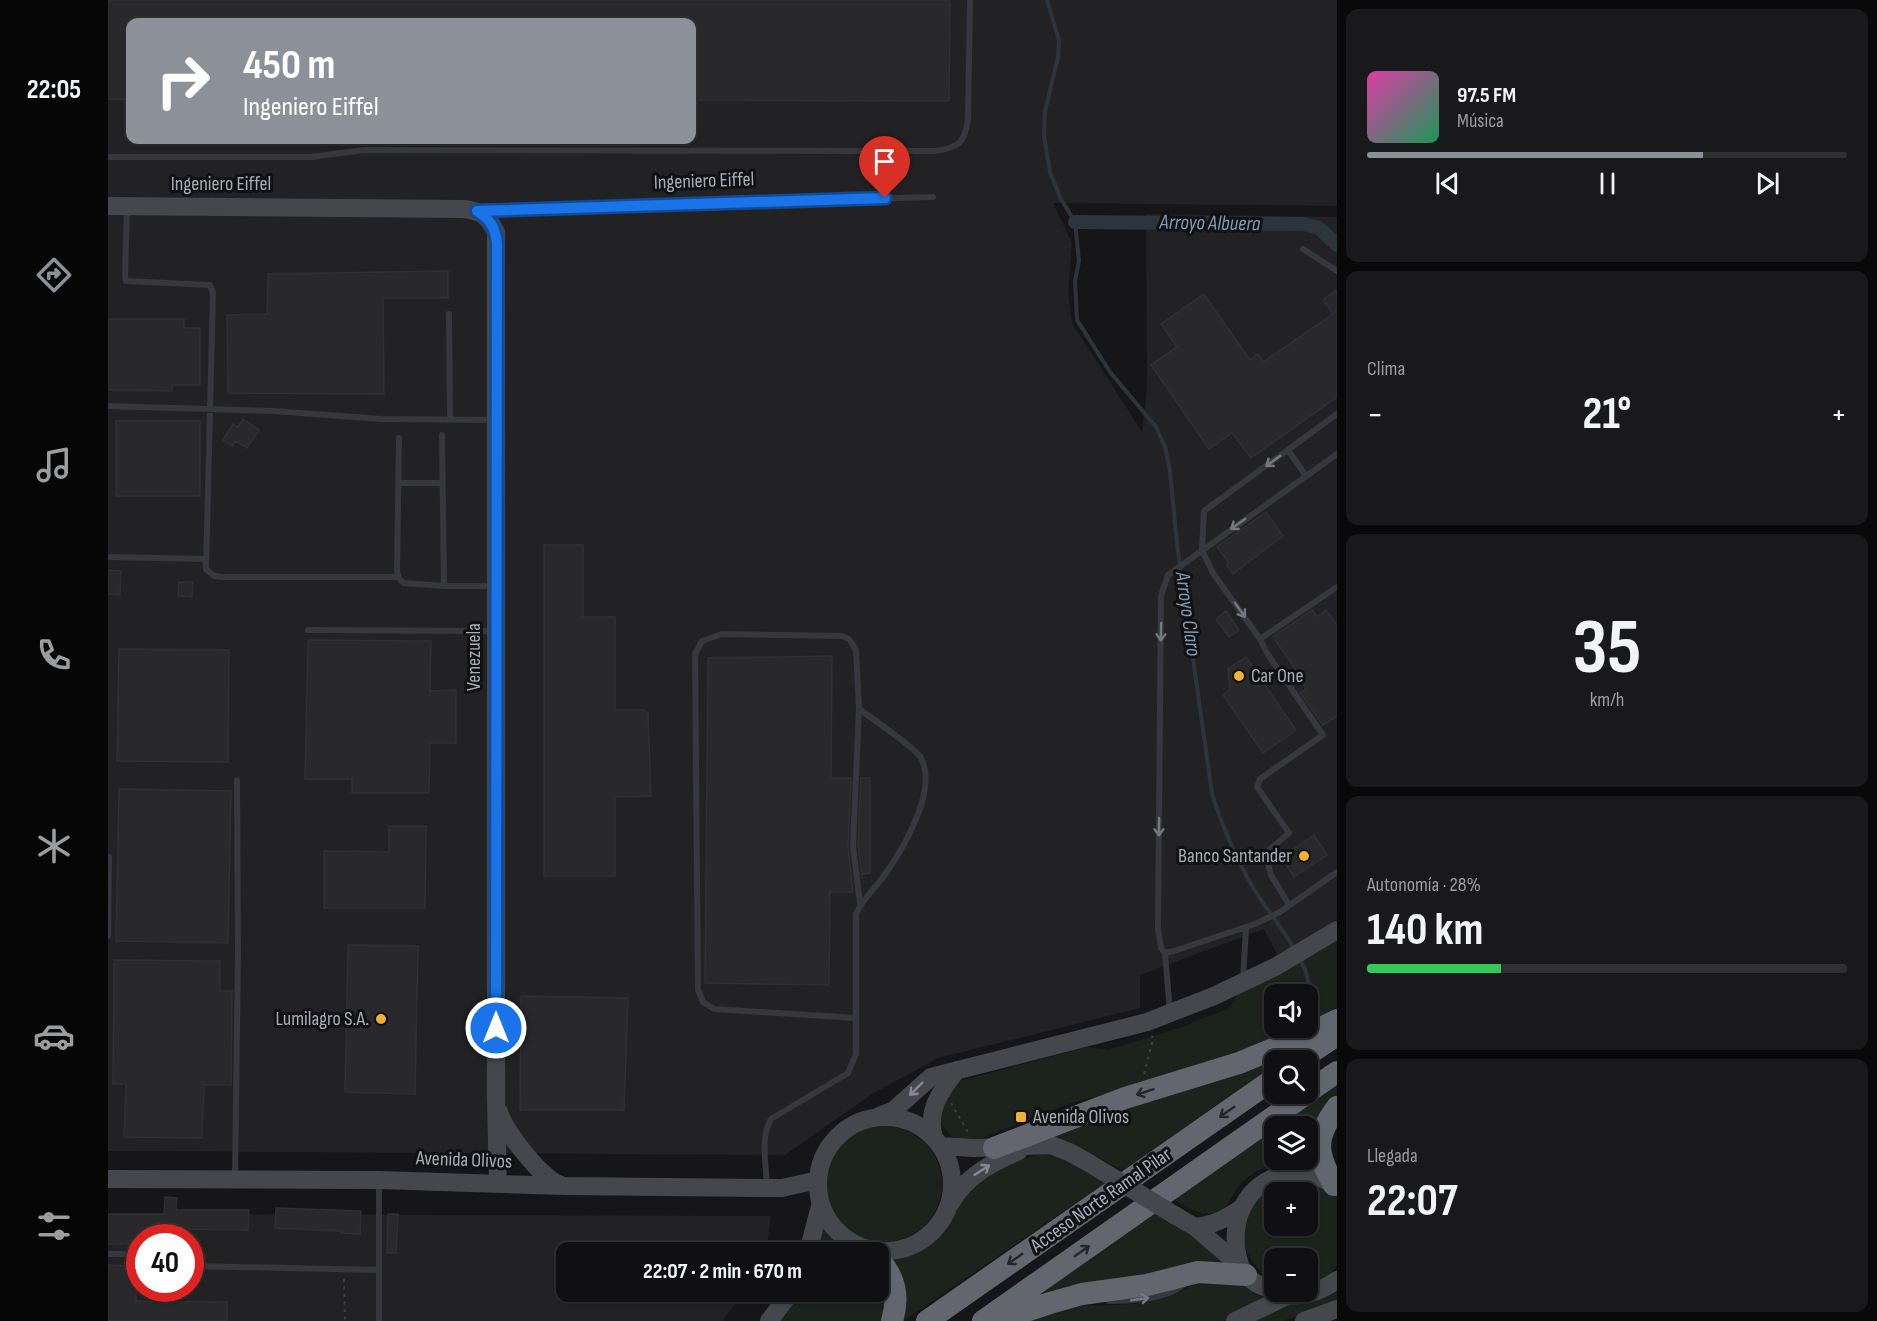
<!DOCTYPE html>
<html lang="es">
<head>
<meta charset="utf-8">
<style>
  :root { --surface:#101012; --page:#19191b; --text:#f1f3f6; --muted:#9c9d9f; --line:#303032; --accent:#8c9099 }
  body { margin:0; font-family:"Sofia Sans Condensed",sans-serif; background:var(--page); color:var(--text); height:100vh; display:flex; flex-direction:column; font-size:22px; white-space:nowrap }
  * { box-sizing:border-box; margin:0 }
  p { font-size:20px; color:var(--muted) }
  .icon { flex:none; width:33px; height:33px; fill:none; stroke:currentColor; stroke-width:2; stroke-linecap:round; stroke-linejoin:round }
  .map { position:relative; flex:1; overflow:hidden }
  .drawer { display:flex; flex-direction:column; gap:9px; padding:9px; background:#09090a; width:540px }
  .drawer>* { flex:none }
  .hud { position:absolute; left:18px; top:18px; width:570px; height:126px; border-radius:12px; box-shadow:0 2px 4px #0004,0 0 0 2px var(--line); background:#8c9099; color:#fff; overflow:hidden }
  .tools { position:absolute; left:1156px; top:984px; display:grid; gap:12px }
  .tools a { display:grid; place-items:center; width:54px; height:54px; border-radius:12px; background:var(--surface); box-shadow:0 2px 4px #0004,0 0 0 2px var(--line); font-size:30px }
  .speed { position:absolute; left:18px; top:1224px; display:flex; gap:12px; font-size:30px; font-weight:700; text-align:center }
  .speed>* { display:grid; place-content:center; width:78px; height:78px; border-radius:50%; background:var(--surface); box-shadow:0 2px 4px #0004,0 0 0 2px var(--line); line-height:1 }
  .speed .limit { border:9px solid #d22; background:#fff; color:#111 }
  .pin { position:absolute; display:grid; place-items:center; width:51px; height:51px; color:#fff; margin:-62px -26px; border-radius:50% 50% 50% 0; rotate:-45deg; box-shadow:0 0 6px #0007 }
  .pin .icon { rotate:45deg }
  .me { position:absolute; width:66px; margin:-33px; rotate:0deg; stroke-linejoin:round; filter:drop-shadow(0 0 4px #0008) }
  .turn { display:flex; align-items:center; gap:21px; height:126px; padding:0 18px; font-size:27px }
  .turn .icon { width:78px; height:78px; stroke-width:2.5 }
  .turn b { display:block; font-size:42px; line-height:51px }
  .big { font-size:45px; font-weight:700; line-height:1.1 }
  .drawer .widget { flex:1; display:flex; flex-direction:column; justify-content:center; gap:9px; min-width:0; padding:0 21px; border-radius:12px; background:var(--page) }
  .drawer .dial { align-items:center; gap:0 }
  .dial b { font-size:78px; line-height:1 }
  .song { display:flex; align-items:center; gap:18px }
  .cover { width:72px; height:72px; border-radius:9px; background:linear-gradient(135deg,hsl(320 70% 55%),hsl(150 70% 35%)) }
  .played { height:6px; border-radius:3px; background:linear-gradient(90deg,var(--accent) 70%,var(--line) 70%) }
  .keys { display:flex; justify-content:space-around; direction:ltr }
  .heat { display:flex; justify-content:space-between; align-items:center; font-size:33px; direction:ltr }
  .charge { height:9px; border-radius:4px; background:linear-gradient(90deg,#34c759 28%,var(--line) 0) }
  .trip { position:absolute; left:448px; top:1242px; width:333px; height:60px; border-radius:12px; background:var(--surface); box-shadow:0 2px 4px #0004,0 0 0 2px var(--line); font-weight:700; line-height:60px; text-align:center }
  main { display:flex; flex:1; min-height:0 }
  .tabs { display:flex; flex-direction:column; width:108px; justify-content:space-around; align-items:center; background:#060607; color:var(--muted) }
  .tabs .icon { width:42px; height:42px }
  .tabs .current { color:var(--accent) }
  .tabs b { font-size:27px; color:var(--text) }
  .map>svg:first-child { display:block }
</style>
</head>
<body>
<main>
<nav class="tabs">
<b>22:05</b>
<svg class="icon current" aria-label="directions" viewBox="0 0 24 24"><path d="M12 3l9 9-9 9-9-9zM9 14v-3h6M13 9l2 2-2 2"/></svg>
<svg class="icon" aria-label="music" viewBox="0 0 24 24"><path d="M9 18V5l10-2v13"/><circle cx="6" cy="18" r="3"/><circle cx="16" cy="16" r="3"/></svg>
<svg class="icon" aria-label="phone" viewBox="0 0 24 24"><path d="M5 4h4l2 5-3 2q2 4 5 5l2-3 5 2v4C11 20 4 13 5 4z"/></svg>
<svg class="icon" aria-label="climate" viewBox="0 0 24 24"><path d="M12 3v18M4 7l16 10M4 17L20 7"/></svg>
<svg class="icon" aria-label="car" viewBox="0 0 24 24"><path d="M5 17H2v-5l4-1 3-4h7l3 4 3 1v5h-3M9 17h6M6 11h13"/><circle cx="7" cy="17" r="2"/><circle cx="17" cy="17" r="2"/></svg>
<svg class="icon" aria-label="filters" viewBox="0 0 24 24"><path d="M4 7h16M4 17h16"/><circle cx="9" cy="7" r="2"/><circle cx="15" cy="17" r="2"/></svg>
</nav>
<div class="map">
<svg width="1229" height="1321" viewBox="0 0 1229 1321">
  <rect width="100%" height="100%" fill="#161618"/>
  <!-- built -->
  <path fill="#222225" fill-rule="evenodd" d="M0,0H1229V206L945,203L964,243L960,291L964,323L1034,432L1039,390L1038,214L1229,217V919L1171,958L1156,929L1032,975V1008L830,1058L764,1094L677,1155L0,1151ZM22,22H584V140H22Z
    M0,1214L663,1216L658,1252H459V1292H636L614,1321H0ZM32,1238H82V1288H32Z"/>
  <!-- green -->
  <path fill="#1c231d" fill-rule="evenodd" d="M1229,940V1007L1200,1024V994H1167V1028H1194L1157,1046L1014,1090L960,1104L866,1141H853L843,1136L834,1125L831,1112L832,1101L851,1081L980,1047L1000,1050L1074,1027L1121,1008L1128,996Z
    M1178,1051L1173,1060H1167V1064L1015,1170L964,1144L927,1135Z
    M1229,1086V1097L1206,1161L1185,1160H1200V1126H1170Z
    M718 1184a58 58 0 1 1 116 0a58 58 0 1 1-116 0Z
    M1167,1129V1160H1183C1163,1163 1143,1171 1130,1187C1125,1193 1122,1202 1117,1207C1100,1223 1081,1208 1065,1199Z
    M933,1154C955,1154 978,1172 997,1183L795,1321L782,1259C807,1254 829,1242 843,1219C848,1210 850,1198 857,1190C870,1175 914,1157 933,1154Z
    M1201,1178L1229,1195V1266C1221,1275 1212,1281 1200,1284V1258H1167V1281C1142,1268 1131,1244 1136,1217C1138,1207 1149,1196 1155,1188ZM1167,1192H1200V1226H1167Z
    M1047,1212L1085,1234L1123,1268L916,1304Z
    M712,1224L734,1245L750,1252H706Z
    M771,1266L776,1272L778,1321H670L689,1292H771Z
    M1092,1281L1132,1285L1162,1301L1115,1321H916L969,1304L993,1306L1036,1303L1074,1291Z
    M1229,1289V1301L1175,1321H1142L1175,1304Z"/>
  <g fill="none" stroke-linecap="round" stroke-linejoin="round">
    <!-- stream -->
    <path stroke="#2c353c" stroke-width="4" d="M939,0L951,40L950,58L937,111L936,136L942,172L953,199L967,222L971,261L967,281L969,320L1002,372L1048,427L1057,447L1062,471L1069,544L1104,794C1116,831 1132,868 1153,900C1165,917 1177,932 1187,950
      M1192,960L1197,969L1208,1010"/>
    <!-- canal -->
    <path stroke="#2c353c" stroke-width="14" d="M967,222L1196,224L1211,228L1229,245"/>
  </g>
  <!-- building -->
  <path fill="#29292c" stroke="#303034" stroke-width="1.5" d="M0,0H842L841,101L584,100V22H22V99H0Z
    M340,271V298H275L276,394L120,393L119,315L159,314L160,274Z
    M1229,290V397L1143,458L1124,433L1101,449L1043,365L1069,347L1053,324L1096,294L1142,360L1150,354L1155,362L1225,314L1215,300Z
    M0,319H76V328H92V385H64V391L0,390Z
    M135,419L151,430L139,448L127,441L124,446L115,440L125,424L130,427Z
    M8,421H92V496H8Z
    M1158,512L1175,536L1125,574L1118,565L1121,563L1109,547Z
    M436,545H475V617H507V710H536L540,713L543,796L507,797V876H436Z
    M0,570L13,571L12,595L0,594Z
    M71,582H85L84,597L70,596Z
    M1204,610L1209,617L1218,610L1229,625V716L1215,725L1192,693L1198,689L1195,684L1197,683L1165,637Z
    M1118,611L1131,630L1121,637L1108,619Z
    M200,640L323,641L322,691L348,690V743H322L321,793H244V779H197Z
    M11,649L121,650L120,762L9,761Z
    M724,656L723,778H743L740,846L745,892H722L721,985L597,983L600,658Z
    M1138,657L1188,730L1155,753L1115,695L1122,690L1120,669Z
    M753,778H762V873L754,874V879L750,846Z
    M11,789L123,791L120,943L8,941Z
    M281,826H318L317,908H216V851L281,852Z
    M1206,835L1219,855L1186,877L1173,857Z
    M240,945L310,946L307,1094L237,1092Z
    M6,960L112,961V991H124L123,1085H96L94,1138L16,1137L18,1084H5Z
    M413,996L520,998L516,1110H412Z
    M57,1197L69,1198L68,1210H141L140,1230L64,1229V1237L49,1235V1238H32V1244H0V1214H56Z
    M168,1208L253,1211L252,1234L233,1233V1231L167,1228Z
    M280,1214H290L288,1253H279Z
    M0,1265L29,1266L28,1301L119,1302V1321H0Z"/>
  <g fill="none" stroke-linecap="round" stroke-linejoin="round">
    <!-- path -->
    <path stroke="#3d3f44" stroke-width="2" stroke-dasharray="3 4.5" stroke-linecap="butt" d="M1036,1074L1045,1039L1044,1036
      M843,1103L860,1132
      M236,1279L237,1321"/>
    <!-- lane -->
    <path stroke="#37383d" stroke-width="6" d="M0,157H203L256,150L827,151C850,148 857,143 860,119L862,0
      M19,209L17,275L18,281L102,285L105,293L98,569L106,576L113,577H291
      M375,210L825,197
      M1195,249L1229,271
      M341,314L342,418
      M0,406L166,411L273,419L385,420
      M334,435L336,586H385
      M291,438L289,572L292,580L296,583L336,586
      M1180,450L1198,476
      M1229,454L1060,575L1053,596L1050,929L1053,948L1057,953L1066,951L1147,924L1172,912L1229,872
      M291,483H335
      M0,557L98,559
      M200,630L385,631
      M1152,639L1229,587
      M751,709L745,846L752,904
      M1181,905L1163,875L1158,856L1162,849L1181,833L1149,787L1152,779L1215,735L1159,653L1152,639L1105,573L1094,550L1096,511L1229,414
      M0,936L1,857
      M1057,953L1062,1012
      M1135,979L1138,928
      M127,1176L130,952L129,780
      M271,1181V1321
      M659,1185C658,1163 652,1138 663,1119L740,1073L748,1054V914C755,898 768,888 778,873C796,847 830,790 813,758C810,750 762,717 751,709L748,650L741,639L734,636L614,634L594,641L587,654L590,990L595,1002L606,1009L748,1018
      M0,1254H32
      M82,1266L271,1270
      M1001,1301C1023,1301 1057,1300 1075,1285"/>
    <!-- secondary -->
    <path stroke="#45474d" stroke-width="18" d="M0,206L355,209C374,211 379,215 388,232V1098L390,1184
      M391,1112C396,1130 434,1180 453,1185
      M771,1116L786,1110L823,1077L1039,1022L1106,996L1167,967L1229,930
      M710 1184a67 67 0 1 1 134 0a67 67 0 1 1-134 0Z
      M826,1137C818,1111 833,1090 849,1070
      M832,1146L866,1148L943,1145L961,1152L981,1163
      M0,1179L271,1180L457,1186L659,1188H674L710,1180
      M842,1204C858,1176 883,1163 911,1151
      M1068,1216L1087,1227L1130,1264
      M1087,1227C1106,1225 1117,1219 1132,1209
      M700,1252L712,1206
      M1167,1291C1160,1288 1152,1286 1146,1282C1133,1274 1130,1261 1128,1247C1122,1187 1179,1153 1229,1187
      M1168,1292C1191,1300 1210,1293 1229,1280
      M661,1321L683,1292
      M1127,1321L1179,1296
      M1196,1321L1229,1309"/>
    <!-- highway -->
    <path stroke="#63666e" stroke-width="22" d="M1192,1060L1229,1035
      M1200,1092L1229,1072
      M886,1148L1017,1098L1131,1063L1199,1035L1229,1020
      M1226,1185C1208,1153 1206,1138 1229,1107
      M771,1260C788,1278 791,1298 784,1321
      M819,1321L1167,1078
      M875,1321L1198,1094
      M898,1321L918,1311L942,1303L974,1294L1039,1285L1090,1272L1138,1275"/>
    <!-- secondary-bridge -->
    <path stroke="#45474d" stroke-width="18" d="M981,1163L1068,1216"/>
  </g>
  <!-- one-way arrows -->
  <defs><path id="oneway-shaft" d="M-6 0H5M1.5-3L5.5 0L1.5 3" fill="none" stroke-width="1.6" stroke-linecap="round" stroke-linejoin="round" transform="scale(1.5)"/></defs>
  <g stroke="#757881">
    <use href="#oneway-shaft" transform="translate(1165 461) rotate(144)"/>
    <use href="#oneway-shaft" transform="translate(1130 524) rotate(145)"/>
    <use href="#oneway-shaft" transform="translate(1132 610) rotate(55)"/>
    <use href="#oneway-shaft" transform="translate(1053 632) rotate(91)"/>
    <use href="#oneway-shaft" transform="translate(1051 827) rotate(91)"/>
    <use href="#oneway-shaft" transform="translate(1032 1299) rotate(-8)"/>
  </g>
  <g stroke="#858993">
    <use href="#oneway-shaft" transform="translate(808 1089) rotate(135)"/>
    <use href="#oneway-shaft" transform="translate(874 1170) rotate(-33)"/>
  </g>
  <g stroke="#26262a">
    <use href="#oneway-shaft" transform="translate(1037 1092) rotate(162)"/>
    <use href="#oneway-shaft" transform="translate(1119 1112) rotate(145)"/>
    <use href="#oneway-shaft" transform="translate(974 1251) rotate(-35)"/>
    <use href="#oneway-shaft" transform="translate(907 1259) rotate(145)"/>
  </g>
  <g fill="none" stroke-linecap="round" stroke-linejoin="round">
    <defs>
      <path id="route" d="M388,1028L389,243C387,227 382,219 369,211L777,198"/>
    </defs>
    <!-- route casing -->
    <use href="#route" stroke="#114b97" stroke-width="15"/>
    <!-- route -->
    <use href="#route" stroke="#1a73e8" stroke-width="10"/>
  </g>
  <!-- markers -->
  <g fill="#f2b134" stroke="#111113" stroke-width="2">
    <circle cx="1131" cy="676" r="6"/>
    <circle cx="1196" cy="856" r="6"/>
    <circle cx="273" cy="1019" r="6"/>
    <rect x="907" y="1111" width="12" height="12" rx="3"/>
  </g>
  <g text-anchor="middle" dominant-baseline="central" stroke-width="6" stroke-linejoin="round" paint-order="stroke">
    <!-- street labels -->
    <g font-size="20" fill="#a8adb8" stroke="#111113">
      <text transform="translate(596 181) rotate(-2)">Ingeniero Eiffel</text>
      <text x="113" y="184">Ingeniero Eiffel</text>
      <text transform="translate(366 657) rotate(-90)">Venezuela</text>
      <text transform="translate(356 1160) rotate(2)">Avenida Olivos</text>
      <text transform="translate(993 1200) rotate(-35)">Acceso Norte Ramal Pilar</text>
    </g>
    <!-- poi labels -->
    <g font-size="20" fill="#a8adb8" stroke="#111113" text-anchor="start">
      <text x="1143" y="676">Car One</text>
      <text x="1184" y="856" text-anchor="end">Banco Santander</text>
      <text x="261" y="1019" text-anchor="end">Lumilagro S.A.</text>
      <text x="925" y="1117">Avenida Olivos</text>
    </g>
    <!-- water labels -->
    <g font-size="21" font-style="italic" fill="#7f9bb3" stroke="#111113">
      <text transform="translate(1102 223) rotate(1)">Arroyo Albuera</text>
      <text transform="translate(1080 614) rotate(82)">Arroyo Claro</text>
    </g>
  </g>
</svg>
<div class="tools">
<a><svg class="icon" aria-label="sound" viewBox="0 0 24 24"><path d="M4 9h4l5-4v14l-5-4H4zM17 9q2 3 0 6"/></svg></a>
<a><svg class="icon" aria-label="search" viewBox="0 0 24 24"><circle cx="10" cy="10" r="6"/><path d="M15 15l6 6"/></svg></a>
<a><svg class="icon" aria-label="layers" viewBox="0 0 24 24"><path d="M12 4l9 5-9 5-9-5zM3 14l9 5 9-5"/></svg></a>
<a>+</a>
<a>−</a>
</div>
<div class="speed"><div class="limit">40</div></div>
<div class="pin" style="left:777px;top:198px;background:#d93025"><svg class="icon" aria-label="arrive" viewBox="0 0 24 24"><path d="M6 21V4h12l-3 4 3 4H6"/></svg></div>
<svg class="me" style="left:388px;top:1028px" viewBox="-20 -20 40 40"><circle r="17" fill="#1a73e8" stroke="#fff" stroke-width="3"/><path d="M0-11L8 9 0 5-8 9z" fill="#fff"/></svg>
<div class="trip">22:07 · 2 min · 670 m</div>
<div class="hud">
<div class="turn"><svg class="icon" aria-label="right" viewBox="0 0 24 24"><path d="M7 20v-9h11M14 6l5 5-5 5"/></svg><div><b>450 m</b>Ingeniero Eiffel</div></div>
</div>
</div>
<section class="drawer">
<div class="widget">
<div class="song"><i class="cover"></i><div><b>97.5 FM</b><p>Música</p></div></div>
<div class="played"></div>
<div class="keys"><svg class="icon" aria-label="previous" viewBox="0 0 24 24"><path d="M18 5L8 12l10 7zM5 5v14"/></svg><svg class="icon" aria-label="pause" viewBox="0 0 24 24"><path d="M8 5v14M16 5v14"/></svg><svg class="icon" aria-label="next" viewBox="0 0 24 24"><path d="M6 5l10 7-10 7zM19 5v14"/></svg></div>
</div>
<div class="widget"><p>Clima</p>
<div class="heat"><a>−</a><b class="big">21°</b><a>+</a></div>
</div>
<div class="widget dial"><b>35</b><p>km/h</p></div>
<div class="widget"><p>Autonomía · 28%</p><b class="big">140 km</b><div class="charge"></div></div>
<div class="widget"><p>Llegada</p><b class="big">22:07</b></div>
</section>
</main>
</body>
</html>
